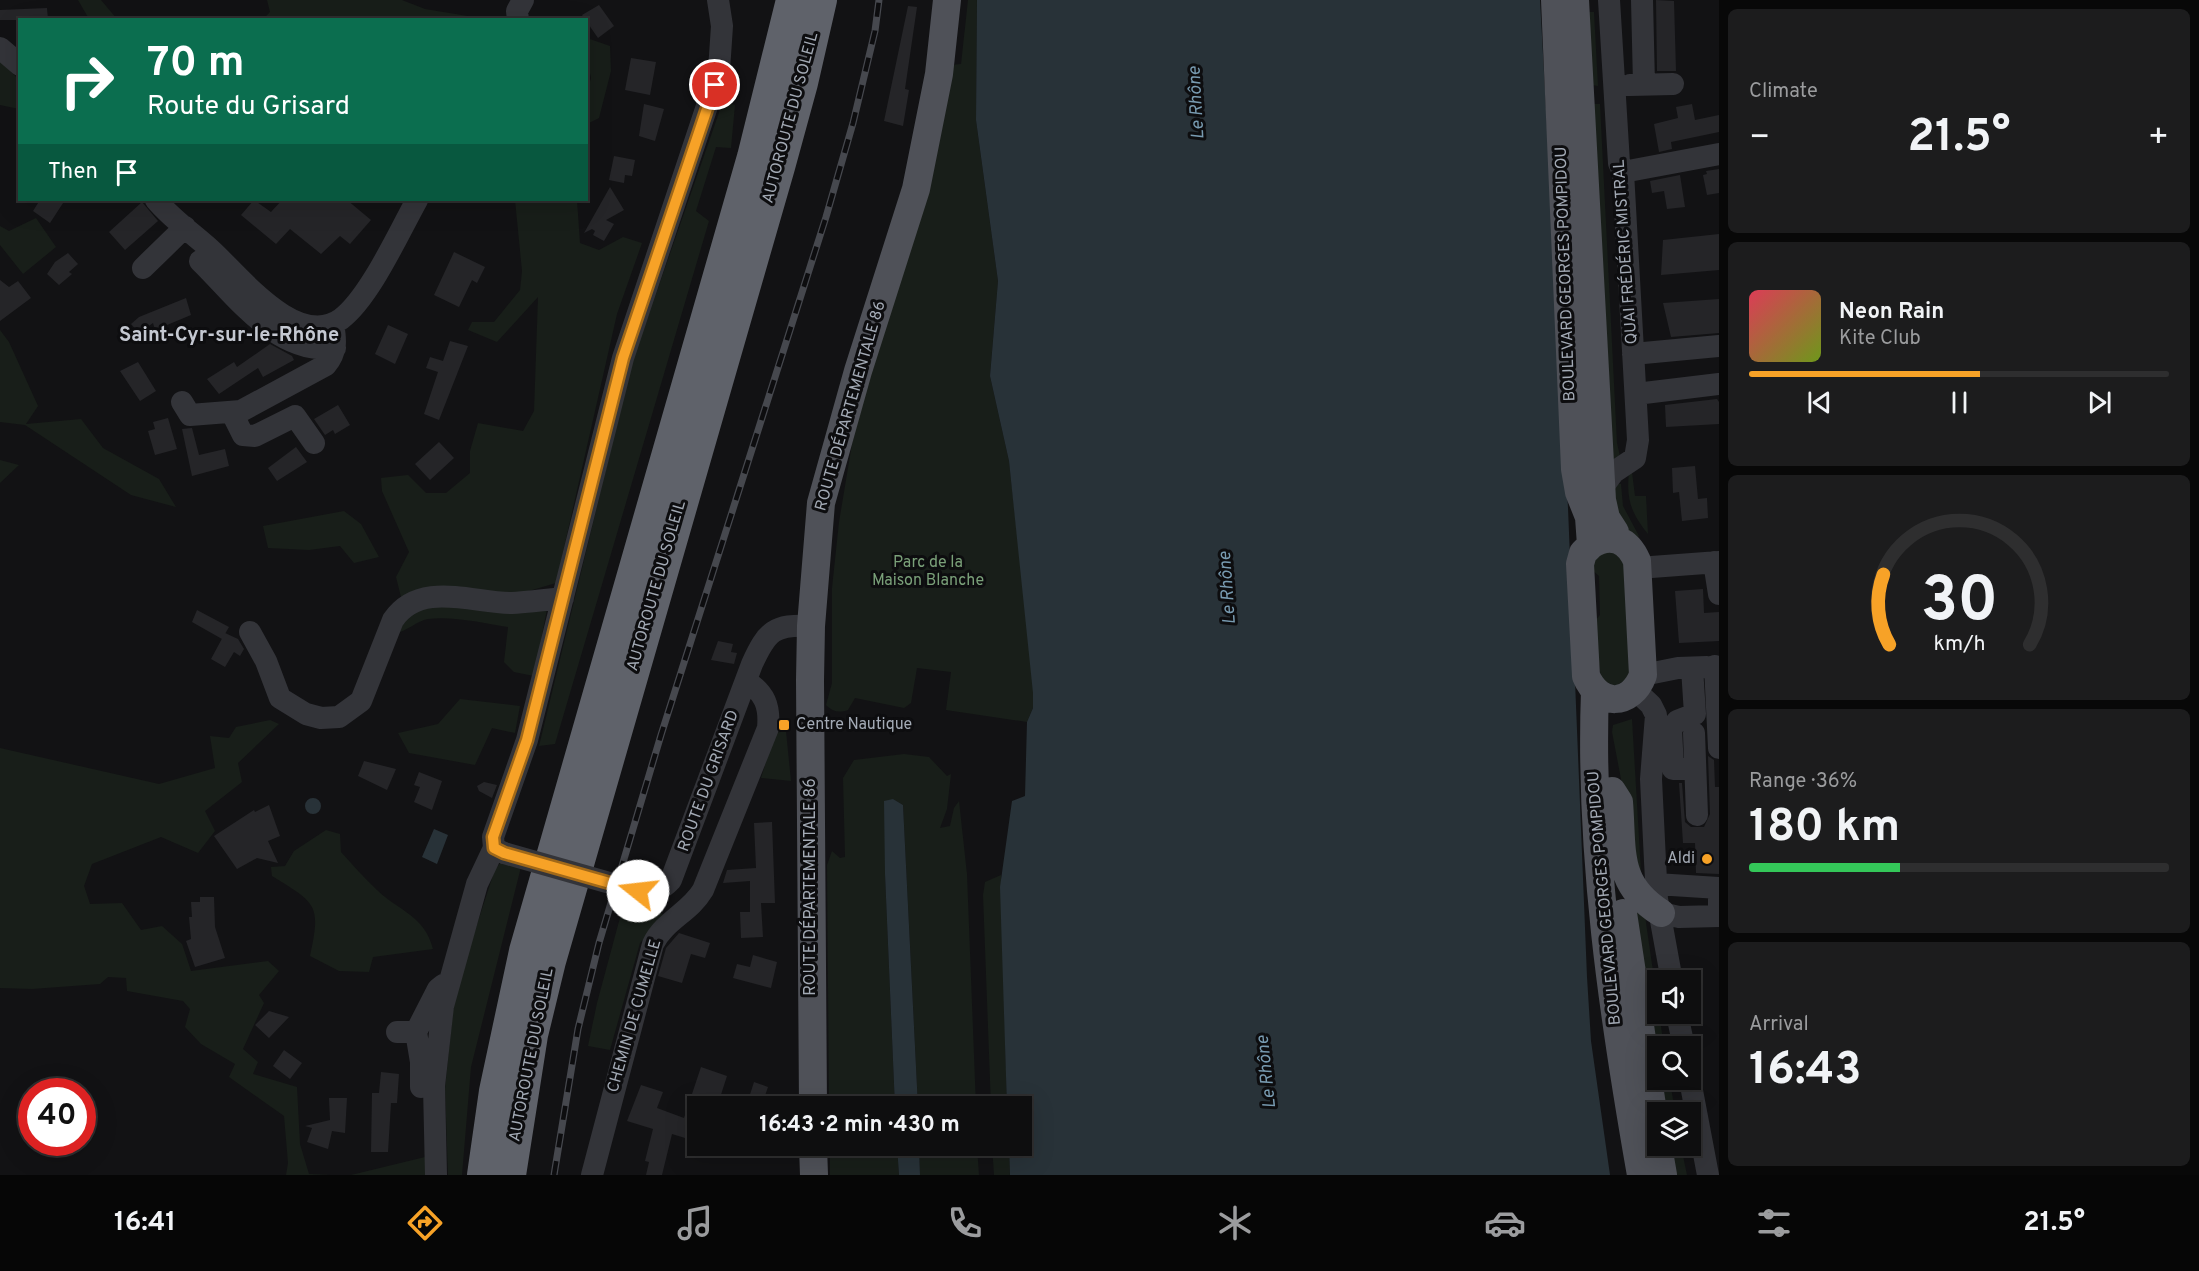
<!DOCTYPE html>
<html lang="en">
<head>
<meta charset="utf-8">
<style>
  :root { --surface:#0e0e0f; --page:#1c1c1d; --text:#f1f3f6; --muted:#9b9c9e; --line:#2e2e2f; --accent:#f7a227 }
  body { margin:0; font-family:Overpass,sans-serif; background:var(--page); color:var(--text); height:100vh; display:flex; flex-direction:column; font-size:22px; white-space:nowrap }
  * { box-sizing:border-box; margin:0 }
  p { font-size:20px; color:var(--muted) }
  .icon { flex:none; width:33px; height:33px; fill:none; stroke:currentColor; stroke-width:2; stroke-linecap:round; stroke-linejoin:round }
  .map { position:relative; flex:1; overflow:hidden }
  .details { display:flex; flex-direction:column; gap:9px; padding:9px; background:#080808; width:480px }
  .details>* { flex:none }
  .top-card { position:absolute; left:18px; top:18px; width:570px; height:183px; border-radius:0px; box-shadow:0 6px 24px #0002,0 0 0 2px var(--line); background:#0b6e4f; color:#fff; overflow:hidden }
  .fabs { position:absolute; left:1647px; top:970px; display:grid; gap:12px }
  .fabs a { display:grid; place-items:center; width:54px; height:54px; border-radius:0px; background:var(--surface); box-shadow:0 6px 24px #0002,0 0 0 2px var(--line); font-size:30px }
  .speed { position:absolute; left:18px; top:1078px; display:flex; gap:12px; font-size:30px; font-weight:700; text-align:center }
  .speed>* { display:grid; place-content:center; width:78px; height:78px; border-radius:50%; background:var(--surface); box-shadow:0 6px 24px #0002,0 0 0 2px var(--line); line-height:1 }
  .speed .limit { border:9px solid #d22; background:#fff; color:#111 }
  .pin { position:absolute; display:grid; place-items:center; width:51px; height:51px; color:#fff; margin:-26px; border:3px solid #fff; border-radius:50%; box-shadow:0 2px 6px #0007 }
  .me { position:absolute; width:66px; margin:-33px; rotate:286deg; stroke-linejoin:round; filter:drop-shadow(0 0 4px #0008) }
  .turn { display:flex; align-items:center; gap:21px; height:126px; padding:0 30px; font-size:27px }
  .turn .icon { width:78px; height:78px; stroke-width:2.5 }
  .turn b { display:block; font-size:42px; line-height:51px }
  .then { display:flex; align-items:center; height:57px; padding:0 30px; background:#0003; gap:12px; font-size:22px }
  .big { font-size:45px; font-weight:700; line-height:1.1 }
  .details .card { flex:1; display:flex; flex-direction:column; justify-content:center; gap:9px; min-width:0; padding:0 21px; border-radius:9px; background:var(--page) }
  .details .dial { align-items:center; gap:0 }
  .dial svg { height:156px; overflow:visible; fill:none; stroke:var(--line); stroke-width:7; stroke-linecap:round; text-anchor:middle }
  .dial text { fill:var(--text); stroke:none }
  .song { display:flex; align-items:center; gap:18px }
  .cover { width:72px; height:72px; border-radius:9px; background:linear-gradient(135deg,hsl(350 70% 55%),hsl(80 70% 35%)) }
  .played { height:6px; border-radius:3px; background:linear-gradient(90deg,var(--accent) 55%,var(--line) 55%) }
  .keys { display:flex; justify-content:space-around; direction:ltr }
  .heat { display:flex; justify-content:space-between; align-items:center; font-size:33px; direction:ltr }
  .charge { height:9px; border-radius:4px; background:linear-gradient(90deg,#34c759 36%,var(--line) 0) }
  .trip { position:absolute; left:687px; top:1096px; width:345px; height:60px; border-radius:0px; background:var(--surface); box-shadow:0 6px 24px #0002,0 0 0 2px var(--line); font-weight:700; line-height:60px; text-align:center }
  .dock { display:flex; height:96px; justify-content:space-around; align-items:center; background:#060606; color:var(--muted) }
  .dock .icon { width:42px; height:42px }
  .dock .on { color:var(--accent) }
  .dock b { font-size:27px; color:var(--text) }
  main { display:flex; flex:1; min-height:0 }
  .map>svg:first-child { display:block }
</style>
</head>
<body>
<main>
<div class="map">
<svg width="1719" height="1175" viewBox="0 0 1719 1175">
  <rect width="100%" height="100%" fill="#121214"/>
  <!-- green -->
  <path fill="#181e19" d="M78,0H101L117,19H89Z
    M267,0H402L425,9L486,19H263L270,12Z
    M968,0H977L976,120L998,281L990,376L1009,461L1033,677V708L1027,722L946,710L951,672L917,668L911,703L904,708L855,698L848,710C839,713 833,712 826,705L832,683V588L839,522L852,444L952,65L961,64Z
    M1588,12H1594L1598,86L1592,85Z
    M587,38L610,46L611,71L599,118L587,124V92L591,78L587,59Z
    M0,60L19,80V109L0,105Z
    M723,101L735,105L731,148L716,147L696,211L709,221L555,744L539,746L631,366Z
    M1593,104H1600L1617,443L1621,461L1605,475Z
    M515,200H577L580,243L599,250L623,237L642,243L617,314L556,583L512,596L402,601L396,577L409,552L382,491L381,478L408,475L426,493H446L470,473V451L478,423L523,431L534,411L538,297L497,342L468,330L472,322H494L520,290L522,271Z
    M36,218L56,247L23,274L0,245V226L9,231Z
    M0,330L9,342L38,406L26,424L81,419L103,448L159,479L176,507L131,495L25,425L0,422Z
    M0,460L19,465L0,483Z
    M1629,472H1632L1635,496H1646L1648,534C1631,513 1626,499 1629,472Z
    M1616,483L1621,484L1623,506L1639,536L1637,538L1618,521L1613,487Z
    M344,511L361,524L379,557L354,563L340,546L309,550L268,548L263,526Z
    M1610,550L1625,559L1630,677L1616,686L1601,680L1594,622L1600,615L1599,576L1591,569L1594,558Z
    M432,602L547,609L534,676L514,672L504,662L508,627C482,623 454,616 428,619C417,621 407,631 394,634L401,618Z
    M460,699L520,706L515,733L492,728L475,765L409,753L398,733L438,724Z
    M1632,719L1642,889L1612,732L1613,725Z
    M270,720L279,724L238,763L242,782L205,811L215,831L198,853L161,837L92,864L84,886L90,904L122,903L141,930L162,926L182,944L191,971L268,961L279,971L259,995L264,1003L243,1049L258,1062L253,1074L297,1087L300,1144L309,1174L330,1175H286L288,1163L284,1116L229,1077L235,1064L201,1044L185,1027L190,1009L183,1001L127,991L126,978L108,977L100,984L32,989L0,988V748L159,784L215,768L210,736L229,738L236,727Z
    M786,731L791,781L761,778L775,733Z
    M904,754L929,757L947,776L951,774L947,809L940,828L950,826L954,808L959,801L967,874L976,1107H918L903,805L893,799L885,874L895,1107H829L827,865L832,851L840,858L845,857L843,778L854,760Z
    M326,830L340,834L341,852C353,865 364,878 377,890C400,912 424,915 433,949L373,957L369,972L339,971L310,956C321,904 317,904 272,876L271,867L285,866L294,851Z
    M502,861L521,867L471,1067L462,1175H448L445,1088L455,992L495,869Z
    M1001,875L1007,1107H991L983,895L985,882Z
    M1623,880L1644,909L1664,1047H1658Z
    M625,899L651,901L664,916L640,943L610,1050L588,1046L597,1003Z
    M1658,1080H1670L1675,1113H1664Z
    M830,1146H897L899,1175H830Z
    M919,1146H977L979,1175H920Z
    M992,1146H1009L1010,1175H994Z
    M1670,1146H1681L1687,1175H1676Z
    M425,1157L426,1175H351Z"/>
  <!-- water -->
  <path fill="#283238" d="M977,0H1540L1568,508L1587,977L1591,1041L1610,1175H1010L1009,1146H1022V1107H1007L1000,887L1012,801L1025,796L1027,722L1033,708V693L1009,461L990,376L998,281L976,120Z
    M305 806a8 8 0 1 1 16 0a8 8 0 1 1-16 0Z
    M893,799L903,805L918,1107H895L885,874L884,801Z
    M434,829L448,835L437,864L422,857Z
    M897,1146H919L920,1175H899Z"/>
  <!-- building -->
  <path fill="#252528" d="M1656,0L1674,1L1676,71H1657Z
    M599,5L614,26L598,38L582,15Z
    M908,6L917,7L905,89L909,90L903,126L884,121Z
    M47,8L48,20H0V10Z
    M631,58L656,62L650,95L625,90Z
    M644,104L664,109L655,141L639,136Z
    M1692,104L1695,120L1719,115V132L1671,142L1672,149L1659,152L1654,124L1678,118L1676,107Z
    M614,156L635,160L632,176L625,175L624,183L609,180Z
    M1719,169V193L1707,195L1703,175L1707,174L1706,171Z
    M1680,175L1685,207L1667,209L1664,191L1652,193L1650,181Z
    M610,187L624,210L606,220L614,224L604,241L593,235L595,231L592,229L584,233Z
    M40,200H65L50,223L33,211Z
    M254,200L271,212L282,200H347L371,220L350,244L340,236L321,254L290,229L276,244L241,215Z
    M142,202L158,221L125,250L109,232Z
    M1719,234V270L1661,275L1663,240Z
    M454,252L485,267L477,283L472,280L459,307L434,295Z
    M68,253L78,264L69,272L72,274L59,285L47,274L55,262Z
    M0,280L9,287L18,281L31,298L0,321Z
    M186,298L191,315L155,330L153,323L139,333L131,324L139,317Z
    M1719,299V333L1671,337L1663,303Z
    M388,325L408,334L395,364L375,354Z
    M450,341L468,346L439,420L424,414L438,372L426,368L430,357L443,361Z
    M270,344L292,356L294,360L263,377L258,368L219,394L207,379L234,362L237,367Z
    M138,362L156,391L140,401L120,371Z
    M1717,399L1719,402V424L1666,427L1665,405Z
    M338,405L350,425L335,434L333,430L325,435L314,419Z
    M168,418L177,449L155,455L148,431L155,429L153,422Z
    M192,428L199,455L225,449L229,466L192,476L182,429Z
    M439,442L454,458L430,480L415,464Z
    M296,447L307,462L277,481L268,468Z
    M1695,466L1698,499L1707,498L1708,518L1682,521L1679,492L1673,493L1672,468Z
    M1703,589L1704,613L1719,612V641L1679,643L1675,591Z
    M197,610L229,627L222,639L192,622Z
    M225,633L238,639L244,649L240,656L234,652L225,667L211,659Z
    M718,641L733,644L731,652L737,653L734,664L711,660Z
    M1708,756L1714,760L1715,787H1719V874L1696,873L1695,843H1683L1679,783H1682L1685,822L1691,827H1704L1710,814Z
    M364,761L396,769L387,790L358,776Z
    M419,772L442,781L432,810L414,802L420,787L414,785Z
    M484,782L497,785L492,798L479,791L477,786Z
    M269,805L280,836L268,841L278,863L257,858L237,869L214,836L254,810L255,812Z
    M772,822L775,903H761L763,937L741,938L740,912H750V881L723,883L727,870L756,868L754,823Z
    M200,897H214L215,927L225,958L195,967L186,941L191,939L189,917H192L191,902H200Z
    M679,933L710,943L705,958L691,954L682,983L658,976L666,948Z
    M753,955L777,962L771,988L733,978L737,964L750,967Z
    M269,1011L289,1017L269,1038L255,1025Z
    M284,1050L302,1063L290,1079L273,1066Z
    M701,1067L727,1076L717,1107H698V1142L672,1134L662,1175H646L649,1162L645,1161L653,1129L627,1121L641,1085L663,1092L657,1108L684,1118Z
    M381,1072L399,1074L397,1103H391L388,1152H371L372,1093H379Z
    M754,1082L768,1087L761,1107H746Z
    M329,1098H347L345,1133L332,1131L328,1149L307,1142L312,1128L305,1126L330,1120Z"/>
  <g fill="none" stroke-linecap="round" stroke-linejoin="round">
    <!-- minor -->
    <path stroke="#333439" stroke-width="22" d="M1642,0L1644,84
      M518,20L517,11L523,0
      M0,48L20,65
      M1630,85L1673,84
      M1623,172L1719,154
      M156,200C171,218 192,233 210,249C239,275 297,351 341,319C370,297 399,232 417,200
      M200,261C236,296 277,355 335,348
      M143,268L185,227
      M1633,354L1719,346
      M1636,394L1719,384
      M182,402L190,415L241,411L326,365C337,352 336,340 333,324
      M232,413L243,435L255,436L295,416L314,443
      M1602,488L1614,472L1635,458L1638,440L1623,172L1619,163L1609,0
      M1714,562L1719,594
      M1638,568L1719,562
      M250,632L266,661L280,698L306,714L321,718L339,717L361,701L393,620C420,580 473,603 512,603C529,602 546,600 563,598
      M1715,666L1719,748
      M1692,668L1695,714L1677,721L1671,729L1673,769H1694
      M1643,675L1678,668L1707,667
      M1635,690L1651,705L1656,715L1651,779L1655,861L1657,899L1672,981
      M1694,733L1697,815
      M504,853L494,848L493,837L527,740L623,358L719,70L722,26L718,0
      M1656,884L1719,888
      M638,891C653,892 661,891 671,880L752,664C767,631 774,624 811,626
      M1661,913L1679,917L1719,916V888
      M1677,1014L1684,1047
      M397,1032H416L438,989L443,985
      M416,1032L421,1062V1087
      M1690,1080L1708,1175
      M436,1175L434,1086L443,1006L477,884L494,848
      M592,1175L653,944C664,921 690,912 703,890L768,728C770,706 765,693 746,681"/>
    <!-- major -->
    <path stroke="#4f5158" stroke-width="28" d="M1555,0L1575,469L1579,492L1589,517L1591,545L1583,553L1580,564L1586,676C1599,707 1631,707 1643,675L1637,561C1628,540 1611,532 1591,545
      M1575,0L1602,500L1606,518L1615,532
      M1595,691C1589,853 1613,1016 1641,1175
      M1612,791L1619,802C1623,851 1615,884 1661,913
      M1623,913L1658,1145
      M813,1107L810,680L811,626L821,503L858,371L916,189L939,74L947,0
      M813,1146L814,1175
      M1658,1146L1663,1175"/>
    <!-- highway -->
    <path stroke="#5f626a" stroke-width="32" d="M483,1175L495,1091L525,951L753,157L792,0
      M510,1175L532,1035L550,961L779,167L802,83L821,0"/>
    <defs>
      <path id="rail" d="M554,1175L578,1029L599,943L661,735L826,217L853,123L875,31L879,0"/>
    </defs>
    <!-- rail casing -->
    <use href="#rail" stroke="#46484e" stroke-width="7"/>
    <!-- rail -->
    <use href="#rail" stroke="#0d0d0f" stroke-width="4.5" stroke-dasharray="14" stroke-linecap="butt"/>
    <!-- minor-bridge -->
    <path stroke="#333439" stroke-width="22" d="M504,853L638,891"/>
  </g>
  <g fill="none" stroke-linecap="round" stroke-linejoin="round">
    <defs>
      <path id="route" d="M638,891L504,853L494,848L493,837L527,740L623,358L715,85"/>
    </defs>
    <!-- route casing -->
    <use href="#route" stroke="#a16919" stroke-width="15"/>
    <!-- route -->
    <use href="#route" stroke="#f7a227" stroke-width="10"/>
  </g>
  <!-- markers -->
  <g fill="#f7a227" stroke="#0d0d0f" stroke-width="2">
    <rect x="778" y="719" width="12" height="12" rx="3"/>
    <circle cx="1707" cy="859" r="6"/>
  </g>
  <g text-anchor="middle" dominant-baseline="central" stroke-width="6" stroke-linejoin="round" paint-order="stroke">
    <!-- street labels -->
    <g font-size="16" fill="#a3aab5" stroke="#0d0d0f">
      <text transform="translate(791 118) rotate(-75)">AUTOROUTE DU SOLEIL</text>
      <text transform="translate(1626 252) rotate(-94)">QUAI FRÉDÉRIC MISTRAL</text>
      <text transform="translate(1566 274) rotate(-92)">BOULEVARD GEORGES POMPIDOU</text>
      <text transform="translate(851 406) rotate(-74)">ROUTE DÉPARTEMENTALE 86</text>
      <text transform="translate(657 586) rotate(-74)">AUTOROUTE DU SOLEIL</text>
      <text transform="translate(709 781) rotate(-70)">ROUTE DU GRISARD</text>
      <text transform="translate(811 887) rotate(-90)">ROUTE DÉPARTEMENTALE 86</text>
      <text transform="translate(1605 898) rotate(-95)">BOULEVARD GEORGES POMPIDOU</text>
      <text transform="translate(635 1016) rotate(-74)">CHEMIN DE CUMELLE</text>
      <text transform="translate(532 1055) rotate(-79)">AUTOROUTE DU SOLEIL</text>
    </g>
    <!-- park labels -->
    <g font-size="16" fill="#7aa079" stroke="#0d0d0f">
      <text x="928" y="563">Parc de la<tspan x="928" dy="18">Maison Blanche</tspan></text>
    </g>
    <!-- poi labels -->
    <g font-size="16" fill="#a3aab5" stroke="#0d0d0f" text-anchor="start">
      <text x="796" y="725">Centre Nautique</text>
      <text x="1695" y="859" text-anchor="end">Aldi</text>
    </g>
    <!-- water labels -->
    <g font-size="18" font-style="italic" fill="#789bb1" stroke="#0d0d0f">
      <text transform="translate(1197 103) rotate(-93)">Le Rhône</text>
      <text transform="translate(1228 588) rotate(-94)">Le Rhône</text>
      <text transform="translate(1267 1072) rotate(-96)">Le Rhône</text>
    </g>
    <!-- quarter labels -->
    <g font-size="20" font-weight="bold" fill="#c4c8d1" stroke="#0d0d0f">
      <text x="229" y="336">Saint-Cyr-sur-le-Rhône</text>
    </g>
  </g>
</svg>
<div class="fabs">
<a><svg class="icon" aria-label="sound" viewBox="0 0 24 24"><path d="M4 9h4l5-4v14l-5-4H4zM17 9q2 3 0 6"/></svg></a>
<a><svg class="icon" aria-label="search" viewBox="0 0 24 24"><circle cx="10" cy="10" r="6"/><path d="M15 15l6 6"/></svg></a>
<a><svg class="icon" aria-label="layers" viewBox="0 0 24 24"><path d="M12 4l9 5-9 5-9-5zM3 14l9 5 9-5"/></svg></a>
</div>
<div class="speed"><div class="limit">40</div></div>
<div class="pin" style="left:715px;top:85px;background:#d93025"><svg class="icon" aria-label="arrive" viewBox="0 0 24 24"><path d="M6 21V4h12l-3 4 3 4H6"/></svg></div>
<svg class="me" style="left:638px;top:891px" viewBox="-20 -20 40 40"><circle r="19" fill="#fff"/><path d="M0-13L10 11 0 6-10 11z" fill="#f7a227"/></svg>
<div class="trip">16:43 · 2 min · 430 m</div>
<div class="top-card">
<div class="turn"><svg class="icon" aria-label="right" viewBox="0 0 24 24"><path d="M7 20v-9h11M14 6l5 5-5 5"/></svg><div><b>70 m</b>Route du Grisard</div></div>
<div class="then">Then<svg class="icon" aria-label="arrive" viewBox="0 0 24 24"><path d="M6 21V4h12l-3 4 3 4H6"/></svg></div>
</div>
</div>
<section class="details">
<div class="card"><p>Climate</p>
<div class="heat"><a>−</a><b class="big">21.5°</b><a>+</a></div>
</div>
<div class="card">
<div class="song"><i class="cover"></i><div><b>Neon Rain</b><p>Kite Club</p></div></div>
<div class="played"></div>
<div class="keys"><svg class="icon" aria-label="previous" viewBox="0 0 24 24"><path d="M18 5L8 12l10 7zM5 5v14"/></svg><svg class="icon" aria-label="pause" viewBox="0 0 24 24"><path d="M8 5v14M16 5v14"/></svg><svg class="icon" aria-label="next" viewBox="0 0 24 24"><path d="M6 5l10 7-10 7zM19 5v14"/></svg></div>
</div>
<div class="card dial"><svg viewBox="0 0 100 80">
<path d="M14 69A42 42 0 1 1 86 69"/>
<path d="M14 69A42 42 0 0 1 11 33" stroke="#f7a227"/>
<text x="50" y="56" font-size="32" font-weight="700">30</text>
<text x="50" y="72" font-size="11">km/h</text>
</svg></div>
<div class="card"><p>Range · 36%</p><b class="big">180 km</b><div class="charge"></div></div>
<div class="card"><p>Arrival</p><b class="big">16:43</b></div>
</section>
</main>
<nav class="dock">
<b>16:41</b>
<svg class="icon on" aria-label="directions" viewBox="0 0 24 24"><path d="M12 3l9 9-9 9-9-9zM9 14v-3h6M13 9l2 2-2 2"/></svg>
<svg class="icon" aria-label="music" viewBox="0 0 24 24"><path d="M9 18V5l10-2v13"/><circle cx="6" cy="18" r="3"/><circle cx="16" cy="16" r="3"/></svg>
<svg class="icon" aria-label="phone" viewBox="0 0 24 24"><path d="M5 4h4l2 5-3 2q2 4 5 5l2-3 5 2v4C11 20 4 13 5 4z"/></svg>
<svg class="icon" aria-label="climate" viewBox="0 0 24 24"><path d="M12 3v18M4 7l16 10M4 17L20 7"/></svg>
<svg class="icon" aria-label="car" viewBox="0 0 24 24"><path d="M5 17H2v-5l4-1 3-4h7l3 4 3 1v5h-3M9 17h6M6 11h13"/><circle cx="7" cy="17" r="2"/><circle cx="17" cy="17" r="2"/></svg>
<svg class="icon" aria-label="filters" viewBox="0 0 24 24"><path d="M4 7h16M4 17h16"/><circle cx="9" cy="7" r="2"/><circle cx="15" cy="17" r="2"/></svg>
<b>21.5°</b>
</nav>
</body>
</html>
